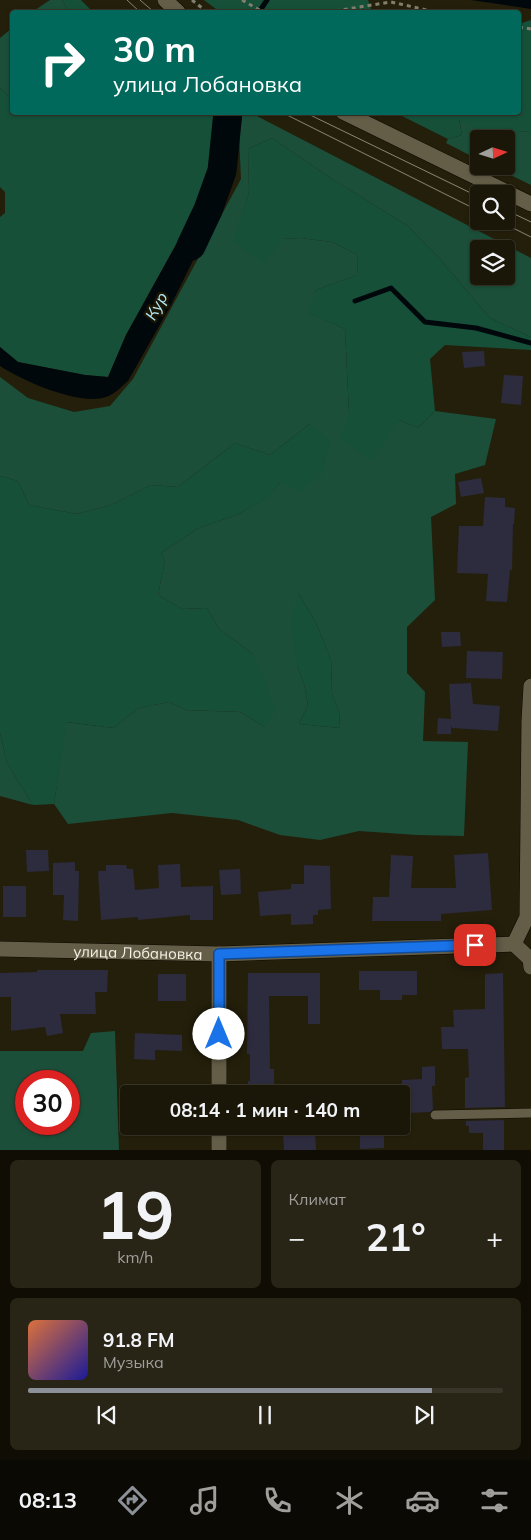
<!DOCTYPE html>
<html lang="ru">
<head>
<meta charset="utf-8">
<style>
  :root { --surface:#1b1708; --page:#282416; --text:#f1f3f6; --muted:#a09f9c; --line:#393629; --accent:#8c9099 }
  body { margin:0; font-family:Mulish,sans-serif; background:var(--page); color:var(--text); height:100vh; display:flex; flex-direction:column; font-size:19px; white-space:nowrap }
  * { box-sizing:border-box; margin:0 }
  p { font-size:16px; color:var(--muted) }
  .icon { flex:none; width:28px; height:28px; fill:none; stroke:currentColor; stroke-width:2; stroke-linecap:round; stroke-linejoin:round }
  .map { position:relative; height:1150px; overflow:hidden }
  .side { display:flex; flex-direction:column; gap:10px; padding:10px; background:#0f0d04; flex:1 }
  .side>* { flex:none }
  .guide { position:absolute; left:10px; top:10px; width:511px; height:105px; border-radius:5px; box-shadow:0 1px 4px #0004,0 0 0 1px var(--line); background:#00695c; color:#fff; overflow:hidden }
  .needle { width:32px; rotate:86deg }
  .tools { position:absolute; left:470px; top:130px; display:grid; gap:10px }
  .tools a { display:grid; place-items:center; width:45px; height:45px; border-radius:5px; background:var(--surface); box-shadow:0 1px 4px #0004,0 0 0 1px var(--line); font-size:25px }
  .speed { position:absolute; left:15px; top:1070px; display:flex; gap:10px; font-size:25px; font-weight:700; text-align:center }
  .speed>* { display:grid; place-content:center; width:65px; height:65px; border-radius:50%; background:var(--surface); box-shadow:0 1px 4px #0004,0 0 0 1px var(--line); line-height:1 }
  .speed .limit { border:8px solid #d22; background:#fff; color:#111 }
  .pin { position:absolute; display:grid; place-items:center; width:42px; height:42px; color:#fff; margin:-21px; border-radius:10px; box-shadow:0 2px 8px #0006 }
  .me { position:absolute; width:55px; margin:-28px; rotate:0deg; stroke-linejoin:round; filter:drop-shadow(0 0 4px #0008) }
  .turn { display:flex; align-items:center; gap:18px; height:105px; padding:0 20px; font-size:22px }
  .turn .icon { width:65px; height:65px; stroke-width:2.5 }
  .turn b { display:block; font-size:35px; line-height:42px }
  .big { font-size:38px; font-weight:700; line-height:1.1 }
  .side .tile { flex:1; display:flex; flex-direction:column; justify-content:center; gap:8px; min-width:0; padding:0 18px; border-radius:8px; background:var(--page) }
  .side .dial { align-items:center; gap:0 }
  .dial b { font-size:65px; line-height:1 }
  .song { display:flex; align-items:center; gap:15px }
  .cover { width:60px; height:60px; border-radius:8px; background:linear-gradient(135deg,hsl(20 70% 55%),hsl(240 70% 35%)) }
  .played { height:5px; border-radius:2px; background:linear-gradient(90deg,var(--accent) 85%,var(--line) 85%) }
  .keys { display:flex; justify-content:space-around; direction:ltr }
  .heat { display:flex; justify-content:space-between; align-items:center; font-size:28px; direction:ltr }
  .side .tiles { flex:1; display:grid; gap:10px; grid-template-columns:1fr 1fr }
  .tile:last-child { grid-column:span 2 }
  .trip { position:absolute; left:120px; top:1085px; width:290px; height:50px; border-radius:5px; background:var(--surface); box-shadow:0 1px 4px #0004,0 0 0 1px var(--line); font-weight:700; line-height:50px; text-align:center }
  .dock { display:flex; height:80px; justify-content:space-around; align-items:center; background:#0b0903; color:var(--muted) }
  .dock .icon { width:35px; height:35px }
  .dock .selected { color:var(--accent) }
  .dock b { font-size:22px; color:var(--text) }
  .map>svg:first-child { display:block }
</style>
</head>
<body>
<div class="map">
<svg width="531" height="1150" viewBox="0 0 531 1150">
  <rect width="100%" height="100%" fill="#241f0b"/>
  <!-- green -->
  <path fill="#1b4f39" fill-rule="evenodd" d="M50,0H62L69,12H32Z
    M12,28V99L0,88V38Z
    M238,113H251L531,258V337L490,318L439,258L408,226L332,179L272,138L248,149L249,192L234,241L300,238L332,242L358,255L357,275L316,290L309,313L345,329L349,413L399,420L418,428L435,411L496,419L485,465L455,474L456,504L431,517L435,600L407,627V673L425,692L423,741L468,742L464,836L417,835L359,831L320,840L280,835L238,820L172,813L68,824L54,804L66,722L113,728L139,708L169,702L186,710L240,712L265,727L253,654L219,629L207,608L182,609L158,595L165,561L161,553L199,528L239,514L266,498L280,483L311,423L270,455L235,443L178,487L151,485L111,505L77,514L29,505L18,481L0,476V377L28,398L74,412L110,406L133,379L241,179ZM479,249H506V276H479ZM299,594L316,623L331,660L332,694L339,711L340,728L299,724L308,705L304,684L297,666Z
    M459,119L490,134L531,131V185L492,166H506V139H479V160L446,143L448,139L462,135Z
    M0,733L7,763L33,805L0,796Z
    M115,1031L119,1150H0V1051H83L91,1033ZM26,1081H69V1124H26Z"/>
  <!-- forest -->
  <path fill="#165039" d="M62,0H81L93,12H69Z
    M204,0H368L372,12H220Z
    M531,20V131L490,134L459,120L462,135L448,139L396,113L519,112V24Z
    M0,88L12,99V112L217,113L212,171L199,203L126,335L108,377L85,375L18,362L0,347V217L5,213V192L0,187Z
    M272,138L332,179L408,226L439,258L490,318L531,337V350L445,345L430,359L435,411L418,428L399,420L372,460L340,439L349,413L345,329L308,313L316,290L357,275L358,255L332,242L300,238L282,239L264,264L233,241L249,192L248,149Z
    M311,423L330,441L323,473L300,491L280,483L267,498L239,514L199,528L161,553L165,561L158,595L182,609L207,608L219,629L253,654L267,685L276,710L265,727L240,712L186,710L169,702L139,708L113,728L67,722L54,804L33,805L7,763L0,733V476L18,481L29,505L77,514L111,505L151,485L178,487L235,443L270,455Z
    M299,594L316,623L331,660L332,694L339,711L340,728L299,724L308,705L304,684L297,666L290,620Z"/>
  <!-- water -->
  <path fill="#00080c" d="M471,0H531V9Z
    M199,203L215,216L171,305L128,381C121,387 115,394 106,397C79,406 23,381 0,366V347L18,362L85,375L108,377L126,335Z"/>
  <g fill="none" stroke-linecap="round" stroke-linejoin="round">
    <!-- stream -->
    <path stroke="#00080c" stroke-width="5" d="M259,12L267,0
      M355,301L391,288L425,322L476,328L531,343"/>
    <!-- river -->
    <path stroke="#00080c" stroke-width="29" d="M191,246L208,210L222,171L228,112"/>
  </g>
  <!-- building -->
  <path fill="#2d2b3e" d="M484,351L485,366L464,368L462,352Z
    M504,375L523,376L521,405L501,403Z
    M481,478L484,493L461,497L458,482Z
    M485,497L505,498V507L515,508L514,524H513L512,570H510L507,602L486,601L488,574L457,573L459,526H483Z
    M441,632H460L461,646L442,647Z
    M467,651L503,652L502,679L466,678Z
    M471,683L473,704L500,706L498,731L452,728L451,725V734H437L438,718L451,719L449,684Z
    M26,850H48L49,871L27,872Z
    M488,853L492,910L441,914V921H372L373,897H389L391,855L413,856L411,888H456L454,855Z
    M75,862V871H79L78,921L63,920L64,895H53V863Z
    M180,864L181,887L213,886V920H190V915L138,920V917L101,920L98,871H106V865H126L127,869H133L135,890L159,888L158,865Z
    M304,865L330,866L331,909L318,910V915H313V924L291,925V914L260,916L258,892L291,889V884H304Z
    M240,869L241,894L221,895L219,870Z
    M3,886H26V917H3Z
    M37,970H108L107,992H95L96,1014H60L63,1033L47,1036L45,1027L11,1031V997H0V973L37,972Z
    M359,971H417V995H402V1000H380V990H359Z
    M248,973H320V1024H308V996H269L270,1069H274V1087H268V1094H248V1081H250V1054H247Z
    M503,973L505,1107L465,1108V1078L469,1077L468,1049H442L441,1027H454L453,1010L485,1009V974Z
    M158,974H186V1001H158Z
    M135,1033L182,1035V1051L155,1050V1060L134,1059Z
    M435,1066V1086H432L433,1109L430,1112L409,1113L408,1096H402V1080L422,1079V1067Z
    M504,1120V1150H483V1133H469V1126H466V1121Z
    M384,1127V1148L360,1149V1128Z
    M283,1133H315L316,1150H284Z"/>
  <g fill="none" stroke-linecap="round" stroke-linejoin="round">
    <defs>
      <path id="lane" d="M435,1115L531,1113"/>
      <g id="street">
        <path d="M531,686L529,721L527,917L514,944L530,959L531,967"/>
        <path id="s1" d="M0,949L219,954L514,944"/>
        <path d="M219,1094V954"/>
        <path d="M219,1150V1126"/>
      </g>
      <path id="secondary" d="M165,0L178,12
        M343,112L531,204"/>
    </defs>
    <!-- lane casing -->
    <use href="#lane" stroke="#0e0900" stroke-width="10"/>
    <!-- street casing -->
    <use href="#street" stroke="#0e0900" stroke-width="16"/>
    <!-- secondary casing -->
    <use href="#secondary" stroke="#0e0900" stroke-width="16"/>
    <!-- path -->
    <path stroke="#837f6f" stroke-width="3" stroke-dasharray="4 4" stroke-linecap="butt" d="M192,0L207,12
      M242,0L263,12
      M328,12L391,2L436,12
      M519,27L531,29"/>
    <!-- lane -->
    <use href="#lane" stroke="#645e48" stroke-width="9"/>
    <!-- street -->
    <use href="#street" stroke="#645e48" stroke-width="15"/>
    <!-- secondary -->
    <use href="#secondary" stroke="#645e48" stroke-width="15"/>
    <!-- tram -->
    <path stroke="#8a8676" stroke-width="1" d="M127,0L140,12
      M140,0L154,12
      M281,112L479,211
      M304,112L479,197
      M506,210L531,222
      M499,221L531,237"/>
  </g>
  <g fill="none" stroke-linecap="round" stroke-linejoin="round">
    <defs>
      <path id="route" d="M219,1034V954L475,945"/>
    </defs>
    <!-- route casing -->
    <use href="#route" stroke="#114b97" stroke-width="12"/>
    <!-- route -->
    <use href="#route" stroke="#1a73e8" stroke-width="9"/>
  </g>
  <g text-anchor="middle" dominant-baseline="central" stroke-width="5" stroke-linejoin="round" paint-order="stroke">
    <!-- street labels -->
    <g font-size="15" fill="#f4f1e5" stroke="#1b1603">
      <text stroke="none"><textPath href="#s1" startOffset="138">улица Лобановка</textPath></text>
    </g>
    <!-- water labels -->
    <g font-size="16" font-style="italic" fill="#b3e9fa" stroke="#1b1603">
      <text transform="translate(156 306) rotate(-62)">Кур</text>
    </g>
  </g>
</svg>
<div class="tools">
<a><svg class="needle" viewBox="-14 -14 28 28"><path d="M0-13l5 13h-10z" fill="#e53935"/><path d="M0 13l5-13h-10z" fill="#a09f9c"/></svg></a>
<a><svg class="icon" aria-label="search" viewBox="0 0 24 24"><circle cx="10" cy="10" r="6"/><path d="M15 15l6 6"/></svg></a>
<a><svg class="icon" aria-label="layers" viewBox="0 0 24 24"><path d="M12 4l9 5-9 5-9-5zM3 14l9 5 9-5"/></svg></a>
</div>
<div class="speed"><div class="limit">30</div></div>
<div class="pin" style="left:475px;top:945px;background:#d93025"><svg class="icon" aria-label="arrive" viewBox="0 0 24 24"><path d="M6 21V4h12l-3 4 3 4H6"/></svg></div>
<svg class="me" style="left:219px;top:1034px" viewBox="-20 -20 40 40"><circle r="19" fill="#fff"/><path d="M0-13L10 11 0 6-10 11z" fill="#1a73e8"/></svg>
<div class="trip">08:14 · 1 мин · 140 m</div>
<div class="guide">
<div class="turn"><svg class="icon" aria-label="right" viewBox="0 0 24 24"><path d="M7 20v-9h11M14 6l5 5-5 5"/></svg><div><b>30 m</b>улица Лобановка</div></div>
</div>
</div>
<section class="side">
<div class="tiles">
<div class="tile dial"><b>19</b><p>km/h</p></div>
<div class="tile"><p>Климат</p>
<div class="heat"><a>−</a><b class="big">21°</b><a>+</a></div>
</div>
<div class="tile">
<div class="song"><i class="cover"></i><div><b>91.8 FM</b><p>Музыка</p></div></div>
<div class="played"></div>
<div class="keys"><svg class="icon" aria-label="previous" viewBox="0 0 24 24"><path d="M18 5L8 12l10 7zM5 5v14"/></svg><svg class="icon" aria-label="pause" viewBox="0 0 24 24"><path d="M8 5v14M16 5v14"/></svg><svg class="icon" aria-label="next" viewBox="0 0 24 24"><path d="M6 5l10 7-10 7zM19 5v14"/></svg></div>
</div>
</div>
</section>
<nav class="dock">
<b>08:13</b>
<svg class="icon selected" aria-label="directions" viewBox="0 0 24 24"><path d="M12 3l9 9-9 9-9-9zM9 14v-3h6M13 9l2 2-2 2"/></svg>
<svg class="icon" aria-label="music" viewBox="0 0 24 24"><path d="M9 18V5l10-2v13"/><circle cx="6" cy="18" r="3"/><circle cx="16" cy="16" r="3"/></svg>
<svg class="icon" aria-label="phone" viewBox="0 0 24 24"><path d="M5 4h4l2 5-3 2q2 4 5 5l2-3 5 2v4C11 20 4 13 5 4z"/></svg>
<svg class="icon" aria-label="climate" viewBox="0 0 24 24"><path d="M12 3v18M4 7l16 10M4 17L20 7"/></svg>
<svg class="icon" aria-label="car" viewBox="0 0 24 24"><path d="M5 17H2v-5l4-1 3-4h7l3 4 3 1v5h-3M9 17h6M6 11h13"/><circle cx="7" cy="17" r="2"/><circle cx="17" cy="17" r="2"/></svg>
<svg class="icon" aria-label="filters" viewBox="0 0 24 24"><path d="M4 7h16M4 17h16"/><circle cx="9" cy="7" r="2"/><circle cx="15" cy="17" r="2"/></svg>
</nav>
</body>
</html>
